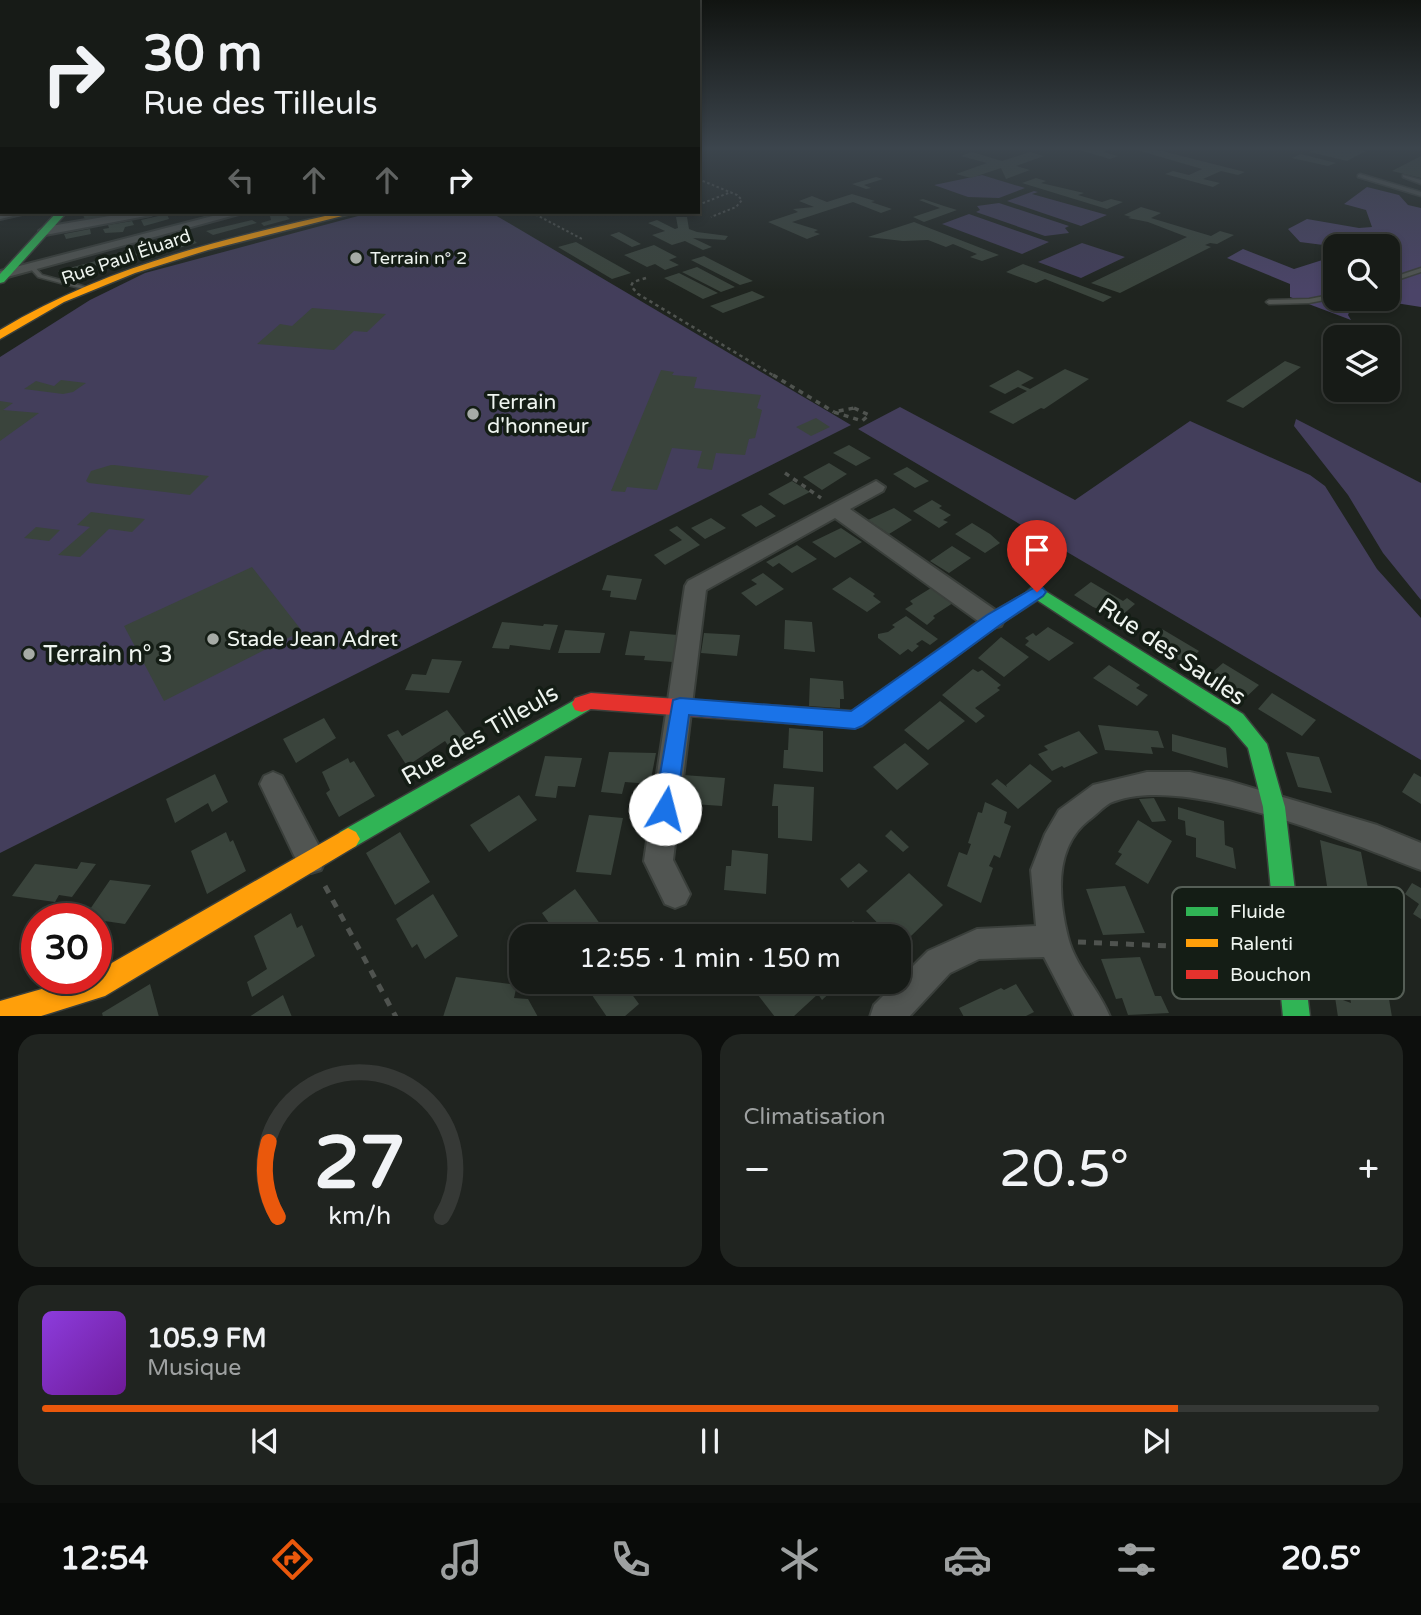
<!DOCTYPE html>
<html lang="fr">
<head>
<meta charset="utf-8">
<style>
  :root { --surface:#171b17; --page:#202420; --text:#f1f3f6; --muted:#9ea1a1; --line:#363936; --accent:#ea580c }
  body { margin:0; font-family:"Varela Round",sans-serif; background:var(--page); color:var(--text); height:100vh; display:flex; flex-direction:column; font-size:26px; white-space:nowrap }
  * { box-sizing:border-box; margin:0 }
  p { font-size:23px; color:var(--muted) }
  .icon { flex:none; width:38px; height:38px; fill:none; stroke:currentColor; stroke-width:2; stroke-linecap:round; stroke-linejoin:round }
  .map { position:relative; height:1016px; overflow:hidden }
  .drawer { display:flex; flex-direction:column; gap:18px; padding:18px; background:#0d0f0d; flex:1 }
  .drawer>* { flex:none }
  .banner { position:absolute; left:0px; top:0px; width:700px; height:214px; box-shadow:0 4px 10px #0003,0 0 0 2px var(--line); background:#171b17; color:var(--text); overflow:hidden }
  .tools { position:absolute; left:1323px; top:234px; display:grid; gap:14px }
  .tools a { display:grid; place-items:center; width:77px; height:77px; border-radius:14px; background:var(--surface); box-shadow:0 4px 10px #0003,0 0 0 2px var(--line); font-size:35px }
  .speed { position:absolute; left:21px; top:903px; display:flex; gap:14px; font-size:35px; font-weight:700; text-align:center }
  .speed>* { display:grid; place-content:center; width:91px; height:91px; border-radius:50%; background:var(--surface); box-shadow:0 4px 10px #0003,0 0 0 2px var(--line); line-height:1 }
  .speed .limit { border:10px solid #d22; background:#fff; color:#111 }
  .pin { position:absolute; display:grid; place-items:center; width:60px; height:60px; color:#fff; margin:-72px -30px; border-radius:50% 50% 50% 0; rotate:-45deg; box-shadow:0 0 7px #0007 }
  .pin .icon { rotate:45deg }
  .me { position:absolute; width:77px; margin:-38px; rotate:8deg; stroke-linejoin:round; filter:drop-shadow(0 0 5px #0008) }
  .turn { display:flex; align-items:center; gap:24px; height:147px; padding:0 28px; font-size:32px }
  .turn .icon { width:91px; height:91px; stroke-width:2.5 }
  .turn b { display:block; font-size:49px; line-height:60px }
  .lanes { display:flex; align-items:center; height:66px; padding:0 28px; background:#0003; justify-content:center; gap:35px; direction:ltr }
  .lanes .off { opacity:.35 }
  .big { font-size:52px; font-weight:600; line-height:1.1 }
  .drawer .tile { flex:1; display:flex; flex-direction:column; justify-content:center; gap:10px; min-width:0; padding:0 24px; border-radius:21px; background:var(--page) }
  .drawer .dial { align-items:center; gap:0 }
  .dial svg { height:182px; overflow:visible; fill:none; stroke:var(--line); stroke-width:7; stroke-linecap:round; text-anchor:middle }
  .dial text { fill:var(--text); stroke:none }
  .song { display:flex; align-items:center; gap:21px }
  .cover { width:84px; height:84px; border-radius:10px; background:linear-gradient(135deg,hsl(270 70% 55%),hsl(280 70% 35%)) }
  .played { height:7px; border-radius:4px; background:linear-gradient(90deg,var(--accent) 85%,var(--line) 85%) }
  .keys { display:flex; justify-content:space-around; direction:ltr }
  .heat { display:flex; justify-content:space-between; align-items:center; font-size:38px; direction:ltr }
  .drawer .tiles { flex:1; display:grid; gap:18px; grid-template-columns:1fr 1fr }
  .tile:last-child { grid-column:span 2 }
  .trip { position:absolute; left:509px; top:924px; width:402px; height:70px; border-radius:21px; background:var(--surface); box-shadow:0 4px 10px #0003,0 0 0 2px var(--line); font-weight:600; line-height:70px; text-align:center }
  .tabs { display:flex; height:112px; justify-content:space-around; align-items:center; background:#090b09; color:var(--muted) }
  .tabs .icon { width:49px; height:49px }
  .tabs .active { color:var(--accent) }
  .tabs b { font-size:32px; color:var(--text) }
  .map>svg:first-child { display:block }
</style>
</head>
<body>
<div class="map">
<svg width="1421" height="1017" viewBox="0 0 1421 1017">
  <rect width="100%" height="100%" fill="#1f241f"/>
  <!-- green -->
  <path fill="#433e5b" d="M982,175L1025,188L999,198L968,197L934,185Z
    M1034,191L1038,192L1032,194L1107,215L1081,226L1007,201Z
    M999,203L1069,226L1065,228L1069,233L1045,236L976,212L980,210L977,206Z
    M373,212H490L851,425L0,853V357L90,300L145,273Z
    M969,214L1049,242L1022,254L942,224Z
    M1082,243L1125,257L1081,278L1038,262Z
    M900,407L1075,500L1190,421L1310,475L1325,486L1377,569L1421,618V760L858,429Z
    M1296,419L1421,483V600L1383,553L1348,495L1294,426Z"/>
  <!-- forest -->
  <path fill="#4b4468" d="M1367,187L1399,195L1408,205L1421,208V307L1370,299H1388V247H1339L1300,242L1288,229L1307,219L1359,228L1372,227L1366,210L1344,204Z
    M1243,249L1294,269L1335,256V299H1360L1354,300L1348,315L1351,320L1290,297V284L1227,258Z"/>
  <!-- building -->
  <path fill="#3a443c" d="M1112,148L1103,152L1118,156L1110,159L1076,149Z
    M1130,148H1150L1245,172L1238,175L1221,171L1203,179L1220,183L1213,187L1165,174L1173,171L1189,175L1202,169Z
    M1310,148H1355L1366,151L1347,161L1310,152L1313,150Z
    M972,152L1002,161L1030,152L1044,156L1016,166L1030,170L1006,179L1001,168L971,178L956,174L987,163L961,156Z
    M1301,154L1336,163L1328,166L1292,158Z
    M1421,156V178L1392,171Z
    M876,177L883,179L864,185L871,188L866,189L852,184Z
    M1036,178L1046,181L1041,183L1084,193L1078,195L1102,202L1111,199L1123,202L1107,209L1022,183Z
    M852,194L875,201L871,202L892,209L881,213L853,202L792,222L818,230L814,232L820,234L807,239L768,222L798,212L793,209L814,207L799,201L812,196L827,202Z
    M923,199L944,206L957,210L924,222L913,217L940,208L919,200Z
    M1141,207L1161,213L1151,218L1211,236L1220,231L1234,235L1217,244L1210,243L1205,245L1211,247L1120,293L1091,283L1187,237L1148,222L1128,218L1131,217L1124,215Z
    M99,212H118V213L85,219L83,215Z
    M286,212L289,214L285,215L290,219L264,226L261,223L271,220L270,216Z
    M167,214L169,219L155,223L144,226L141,220Z
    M676,217H687L689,229L697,232L728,236L725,240L693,238L712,247L703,250L685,241L672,245L652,235L665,231L648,223L657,220L675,229L678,228Z
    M252,220L257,223L213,235L206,231Z
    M132,221L134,225L125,227L123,232L105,233L103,229L109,228L108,225Z
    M914,222L924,226L999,255L982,261L970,257L977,254L953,244L946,247L928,240L903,241L868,237Z
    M90,229L91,234L66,239L64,234Z
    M619,232L641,244L632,247L610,235Z
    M191,238L197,243L157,254L151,249Z
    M576,242L631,273L612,279L558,247Z
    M654,245L677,257L669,260L679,265L665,270L655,264L647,267L624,255Z
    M133,251L138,255L91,267L77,272L79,274L63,276L58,271Z
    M704,256L753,281L740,285L691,260Z
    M1023,264L1112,297L1103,302L1045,279L1036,283L1006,272Z
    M697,267L735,287L721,292L682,272Z
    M679,273L718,293L703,299L664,278Z
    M752,291L765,297L723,313L710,306Z
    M312,308L386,314L367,332L354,331L334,350L257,344L280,324L292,326Z
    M1285,361L1301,367L1243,408L1226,401Z
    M1065,369L1089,379L1044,409L1041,408L1013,424L989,412L1027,391L1018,387L1005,394L989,386L1018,370L1034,378L1021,385L1030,389Z
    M661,370L674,372L672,375L697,377L694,388L761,395L757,408L762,410L755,438L749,439L745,455L716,453L712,470L697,468L702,451L672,448L657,490L627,487L625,492L611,491Z
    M61,380L86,383L73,392L63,394L24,389L36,381L54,386Z
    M0,401L13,403L3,410L39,413L0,441Z
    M816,418L830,427L811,436L796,427Z
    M849,445L871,458L856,466L833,453Z
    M829,463L847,474L822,490L803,477Z
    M111,465H114L209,476L190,495L89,483L86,481L91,471Z
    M907,467L929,481L915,488L893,474Z
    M792,481L810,492L784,505L768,494Z
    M932,500L942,506L939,508L951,515L943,520L948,522L939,528L913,511Z
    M761,505L776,516L756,527L741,515Z
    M894,508L912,520L889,534L868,520Z
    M91,512L145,519L132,532L109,529L80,557L58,555L90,527L77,525Z
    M711,518L726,528L705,539L691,528Z
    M972,523L990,534L1000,543L985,553L955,534Z
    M677,526L700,545L665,565L654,555L682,540L669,530Z
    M36,527L60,530L49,541L24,538Z
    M841,528L862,542L835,558L812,542Z
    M797,545L817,559L792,573L779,563L773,567L766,562Z
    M952,546L971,558L949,573L930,561Z
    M1029,549L1056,565L1041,577L1012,561Z
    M252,567L302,631L164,701L124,626Z
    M763,573L784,589L756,606L741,593L757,584L751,580Z
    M607,575L642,579L636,600L610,597L611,591L602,590Z
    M850,577L875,594L873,596L881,602L867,612L832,589Z
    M1091,582L1123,601L1127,598L1135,604L1120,617L1109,611L1107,613L1093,607L1074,595Z
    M931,588L953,603L933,616L935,618L927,625L905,609L913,604L910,601Z
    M906,616L938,639L930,645L922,640L916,644L919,646L912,652L908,649L900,655L878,638V634L888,632L895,627L892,625Z
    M785,620L812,622L815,652L784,649Z
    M502,622L543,626L544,624L558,625L550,650L510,645L509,649L492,648Z
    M1048,627L1074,643L1049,661L1025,645L1029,641L1025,638L1033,633L1036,636Z
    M1162,629L1199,651L1186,664L1150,642Z
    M565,630L605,633L600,653H558Z
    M630,631L678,635L673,662L644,660L645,656L625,655Z
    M704,633L740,635L737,656L701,653Z
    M1001,637L1029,657L1004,677L978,658Z
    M432,659L462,661L449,693L405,690L412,674L426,675Z
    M1223,663L1259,685L1243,700L1205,679Z
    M1109,665L1140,685L1136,688L1148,695L1137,706L1093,678Z
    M973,669L978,672L982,670L1001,685L997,688L1000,690L975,708L985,716L976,723L942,695Z
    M810,678L843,681L844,699H840V708L809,706Z
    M1272,693L1316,720L1302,736L1258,709Z
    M940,701L965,721L928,750L904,730Z
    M447,710L470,740L452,751L445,741L407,766L387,735L398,730L402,736Z
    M324,718L336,738L296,763L283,739Z
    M1098,725L1158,731L1164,748L1151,747L1153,754L1105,750Z
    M789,728L823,731V772L783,768L784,750H788Z
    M1079,731L1098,753L1064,768L1062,766L1052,771L1038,754L1048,750L1044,746Z
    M1172,734L1226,748L1228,768L1172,751Z
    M905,743L929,764L897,790L873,767Z
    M609,752L656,753L650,784L625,782L622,794L601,792Z
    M1286,752L1319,757L1332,793L1298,787Z
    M545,756L582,758L575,787L558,786L556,798L535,796Z
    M348,758L350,763L354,761L375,796L339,817L326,793L330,790L322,772Z
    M1030,764L1052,781L1018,809L991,784L997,779L1007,787L1006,785Z
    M1414,773L1421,777V804L1402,792Z
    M215,774L228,802L212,812L208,803L175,823L166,799Z
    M683,775L725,778L722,806L679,803Z
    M774,784L814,787L812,841L778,838V806H772Z
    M519,795L537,820L489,852L470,825Z
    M1154,798L1166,821L1152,822L1139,799Z
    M985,802L1007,812L1004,823L1011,826L1000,858L994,855L989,866L993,868L981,903L947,886L959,852L967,855L971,844L968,843L978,812L982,813Z
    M1178,807L1224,821L1225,845L1233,848L1236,869L1196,857V838L1186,835L1185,821L1178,819Z
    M589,815L623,818L611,875L576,872Z
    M1138,820L1172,841L1148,884L1115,864L1122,854L1118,852Z
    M891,830L909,847L903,852L885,836Z
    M226,832L230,842L233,840L246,871L207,894L191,851Z
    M400,832L430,882L395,905L366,853Z
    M1320,840L1361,852L1370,899L1375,900L1378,914L1335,901L1333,887L1327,886Z
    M732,850L768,854L766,894L724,890L726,866H731Z
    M81,862L96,864L72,897L59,895L55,902L12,896L35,864L77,869Z
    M859,863L868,871L848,888L840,879Z
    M909,873L943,905L910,937L906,933L900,939V936H890L866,911Z
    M110,880L151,885L125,924L84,918Z
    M1412,883L1421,888V919L1413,914L1419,904L1405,894Z
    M1125,886L1145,933L1103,935L1086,889Z
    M575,889L603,928L592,936H558L542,913Z
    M433,894L458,936L425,959L417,944L412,948L396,919Z
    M291,913L297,928L302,925L315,956L252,997L247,982L267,969L254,936Z
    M853,921L868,936H836Z
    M1140,957L1155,996H1161L1169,1013L1128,1015L1122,998L1116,999L1101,959Z
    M456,977L517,985L514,998L528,999L538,1017H443Z
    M583,982H623L639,1004L624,1017H607Z
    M763,982H829L835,988L822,1000L818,994L793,1017H775L754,990Z
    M150,984L159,1017H103L102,1013Z
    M1016,984L1034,1012L1024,1017H964L959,1008L1001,988L1004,990Z
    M1348,986L1389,999L1392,1017H1338L1335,997L1351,1003Z
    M283,995L292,1017H249Z"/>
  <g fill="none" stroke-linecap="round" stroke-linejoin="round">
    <defs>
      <path id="lane" d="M1360,174L1421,192V196L1358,177V175Z
        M1403,175L1421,180V184L1403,177Z
        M29,265H33L42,275L90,288L87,290L38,277L29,267Z
        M1421,268V272L1388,283V279Z
        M1335,294V298L1309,303L1269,304L1266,302L1269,300L1309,299Z"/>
      <path id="street" d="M0,173H2V180H0Z
        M24,212L22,214L0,219V213Z
        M133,212H157L151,215L45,235L39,231L45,227Z
        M228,212H246L0,279V271Z
        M876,481L885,487L883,491L850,509L1001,614L1004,620L1001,626L993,628L985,626L835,518L706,590L673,860L690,894L685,904L675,908L665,904L644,861L685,586L688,581Z
        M273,772L282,776L321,850L325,860L321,870L311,873L301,870L260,784L264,776Z
        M1147,772H1190L1229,781L1377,825L1421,843V870C1350,843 1181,771 1110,803C1103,807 1096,815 1089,820C1054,847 1058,897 1068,937C1075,966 1099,989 1110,1017H1075L1044,957L979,959L950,973L909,1017H870L874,1005L928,951L977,929L1036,926L1031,870L1045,834L1059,810L1093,785Z"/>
      <path id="fast" d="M57,212H67L4,282L0,283V274Z
        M1037,586L1243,714L1267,744L1285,807L1310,1017H1283L1263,807L1248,748L1229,726L1037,600L1027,599L1024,595L1031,588Z
        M582,696L589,698L592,704L589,710L356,846L348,850L340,846L336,839L340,832Z"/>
      <path id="slow" d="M342,212H358L208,250L135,273L64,302L0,339V330C108,265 221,240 342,212Z
        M348,828L356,832L360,839L356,846L105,996L38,1017H0V1001L80,978H96V972Z"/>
      <path id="jam" d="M1033,589L1039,591L1042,595L1039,599L999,625L862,726L855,728L591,709L582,712L575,710L572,704L575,698L591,693L852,711L987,615Z"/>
    </defs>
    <!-- lane casing -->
    <use href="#lane" stroke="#3a3f3b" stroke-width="3"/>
    <!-- street casing -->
    <use href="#street" stroke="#3a3f3b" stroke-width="4"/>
    <!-- fast casing -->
    <use href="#fast" stroke="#3a3f3b" stroke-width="3"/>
    <!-- slow casing -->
    <use href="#slow" stroke="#3a3f3b" stroke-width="3"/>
    <!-- jam casing -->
    <use href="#jam" stroke="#3a3f3b" stroke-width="3"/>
    <!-- path-far3 -->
    <path stroke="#4f534f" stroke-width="2" stroke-dasharray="2.5 2.5" stroke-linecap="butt" d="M698,179L737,195L742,200L736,207L711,217
      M698,205L731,192
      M531,212L584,240
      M687,214L689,212"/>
    <!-- path-far2 -->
    <path stroke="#4f534f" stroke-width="2.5" stroke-dasharray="3.5 3.5" stroke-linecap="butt" d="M646,278L633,282L631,286L638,294L776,377"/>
    <!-- path-far1 -->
    <path stroke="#4f534f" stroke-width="3.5" stroke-dasharray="5 5" stroke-linecap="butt" d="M773,375L834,412
      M854,408L869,415L862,421L834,412Z
      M785,473L821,498"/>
    <!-- path -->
    <path stroke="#4f534f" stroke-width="5" stroke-dasharray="8 8" stroke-linecap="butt" d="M325,886L396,1017
      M1078,942L1260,950"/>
    <!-- lane -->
    <use href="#lane" fill="#515552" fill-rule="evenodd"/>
    <!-- street -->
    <use href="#street" fill="#515552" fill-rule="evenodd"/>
    <!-- fast -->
    <use href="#fast" fill="#30b455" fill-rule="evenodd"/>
    <!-- slow -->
    <use href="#slow" fill="#ff9f0a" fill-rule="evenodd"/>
    <!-- jam -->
    <use href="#jam" fill="#e5322d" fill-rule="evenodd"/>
  </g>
  <!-- sky -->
  <linearGradient id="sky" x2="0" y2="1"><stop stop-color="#111411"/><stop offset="0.51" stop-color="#3c454d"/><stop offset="1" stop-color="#3c454d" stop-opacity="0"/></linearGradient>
  <rect width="1421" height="291" fill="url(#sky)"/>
  <!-- route -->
  <path fill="#1a73e8" stroke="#114b97" stroke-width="2" d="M1037,586L1043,588L1046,592L1043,596L1000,625L862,726L855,729L689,715L676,809L673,816L665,819L657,816L654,809L673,700L680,698L851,711L987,615Z"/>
  <!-- markers -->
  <g fill="#a6aba6" stroke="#141d15" stroke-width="2.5">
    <circle cx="356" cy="258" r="7"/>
    <circle cx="473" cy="414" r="7"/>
    <circle cx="213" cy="639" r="7"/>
    <circle cx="29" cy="654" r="7"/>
  </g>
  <g text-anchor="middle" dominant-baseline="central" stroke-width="7" stroke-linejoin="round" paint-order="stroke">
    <!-- far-street labels -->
    <g font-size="18" fill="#eef4ef" stroke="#141d15">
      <text transform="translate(126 257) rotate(-19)">Rue Paul Éluard</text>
    </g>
    <!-- far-poi labels -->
    <g font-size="18" fill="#eef4ef" stroke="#141d15" text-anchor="start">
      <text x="370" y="258">Terrain n° 2</text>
    </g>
    <!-- poi labels -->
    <g font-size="21" fill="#eef4ef" stroke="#141d15" text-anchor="start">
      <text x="487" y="402">Terrain<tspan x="487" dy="24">d'honneur</tspan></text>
      <text x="227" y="639">Stade Jean Adret</text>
    </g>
    <!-- near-street labels -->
    <g font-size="24" fill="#eef4ef" stroke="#141d15">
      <text transform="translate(1172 652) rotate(34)">Rue des Saules</text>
      <text transform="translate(480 735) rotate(-30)">Rue des Tilleuls</text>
    </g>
    <!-- near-poi labels -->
    <g font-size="24" fill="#eef4ef" stroke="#141d15" text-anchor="start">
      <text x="43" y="654">Terrain n° 3</text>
    </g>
  </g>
  <!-- legend -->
  <rect x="1172" y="887" width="232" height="112" rx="10" fill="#141d15" stroke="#555e56" stroke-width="2"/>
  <rect x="1186" y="907" width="32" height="9" fill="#30b455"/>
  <rect x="1186" y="939" width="32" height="8" fill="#ff9f0a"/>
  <rect x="1186" y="970" width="32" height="9" fill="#e5322d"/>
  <g font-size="19" fill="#eef4ef">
    <text x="1230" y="918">Fluide</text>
    <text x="1230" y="950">Ralenti</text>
    <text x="1230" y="981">Bouchon</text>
  </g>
</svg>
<div class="tools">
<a><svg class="icon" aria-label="search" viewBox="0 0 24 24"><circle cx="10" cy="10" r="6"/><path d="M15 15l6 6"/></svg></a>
<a><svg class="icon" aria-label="layers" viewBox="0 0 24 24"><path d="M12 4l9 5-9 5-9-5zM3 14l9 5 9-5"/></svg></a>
</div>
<div class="speed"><div class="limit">30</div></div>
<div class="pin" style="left:1037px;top:592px;background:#d93025"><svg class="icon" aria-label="arrive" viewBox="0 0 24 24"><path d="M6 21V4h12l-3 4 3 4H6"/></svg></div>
<svg class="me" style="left:665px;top:809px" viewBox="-20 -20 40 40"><circle r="19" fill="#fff"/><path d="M0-13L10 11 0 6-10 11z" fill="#1a73e8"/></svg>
<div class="trip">12:55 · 1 min · 150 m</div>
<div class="banner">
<div class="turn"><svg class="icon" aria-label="right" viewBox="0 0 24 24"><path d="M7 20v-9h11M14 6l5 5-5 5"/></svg><div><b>30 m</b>Rue des Tilleuls</div></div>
<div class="lanes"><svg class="icon off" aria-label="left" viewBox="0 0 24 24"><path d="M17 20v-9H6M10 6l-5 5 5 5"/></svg><svg class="icon off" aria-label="ahead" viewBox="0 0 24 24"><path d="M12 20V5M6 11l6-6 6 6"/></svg><svg class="icon off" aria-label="ahead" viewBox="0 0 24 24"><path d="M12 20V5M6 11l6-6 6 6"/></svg><svg class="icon" aria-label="right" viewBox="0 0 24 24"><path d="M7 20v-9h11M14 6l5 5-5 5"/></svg></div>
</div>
</div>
<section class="drawer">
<div class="tiles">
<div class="tile dial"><svg viewBox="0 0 100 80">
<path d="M14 69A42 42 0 1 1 86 69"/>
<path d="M14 69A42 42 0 0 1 10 36" stroke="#ea580c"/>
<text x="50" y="56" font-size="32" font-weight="700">27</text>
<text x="50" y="72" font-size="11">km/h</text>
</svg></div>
<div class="tile"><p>Climatisation</p>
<div class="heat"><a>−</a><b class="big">20.5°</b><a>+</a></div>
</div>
<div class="tile">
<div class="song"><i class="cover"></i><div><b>105.9 FM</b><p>Musique</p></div></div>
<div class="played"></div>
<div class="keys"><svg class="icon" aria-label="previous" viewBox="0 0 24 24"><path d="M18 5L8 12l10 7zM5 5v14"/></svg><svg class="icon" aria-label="pause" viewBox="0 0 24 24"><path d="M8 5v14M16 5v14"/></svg><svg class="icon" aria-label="next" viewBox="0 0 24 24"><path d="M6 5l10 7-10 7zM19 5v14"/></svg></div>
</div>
</div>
</section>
<nav class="tabs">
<b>12:54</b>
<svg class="icon active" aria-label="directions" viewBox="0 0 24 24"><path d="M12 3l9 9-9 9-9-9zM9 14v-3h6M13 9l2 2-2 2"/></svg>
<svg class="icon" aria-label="music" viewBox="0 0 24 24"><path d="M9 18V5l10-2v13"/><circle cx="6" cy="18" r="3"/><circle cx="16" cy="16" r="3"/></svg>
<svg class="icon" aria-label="phone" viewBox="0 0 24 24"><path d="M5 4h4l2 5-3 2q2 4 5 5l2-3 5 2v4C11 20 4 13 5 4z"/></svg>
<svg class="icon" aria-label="climate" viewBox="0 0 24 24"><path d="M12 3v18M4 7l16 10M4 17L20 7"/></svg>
<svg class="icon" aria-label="car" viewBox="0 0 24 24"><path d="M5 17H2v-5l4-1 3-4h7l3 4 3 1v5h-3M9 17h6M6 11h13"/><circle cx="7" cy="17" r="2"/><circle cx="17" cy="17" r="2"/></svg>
<svg class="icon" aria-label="filters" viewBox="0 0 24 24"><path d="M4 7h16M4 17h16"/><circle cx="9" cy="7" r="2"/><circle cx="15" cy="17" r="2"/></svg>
<b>20.5°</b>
</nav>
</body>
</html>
